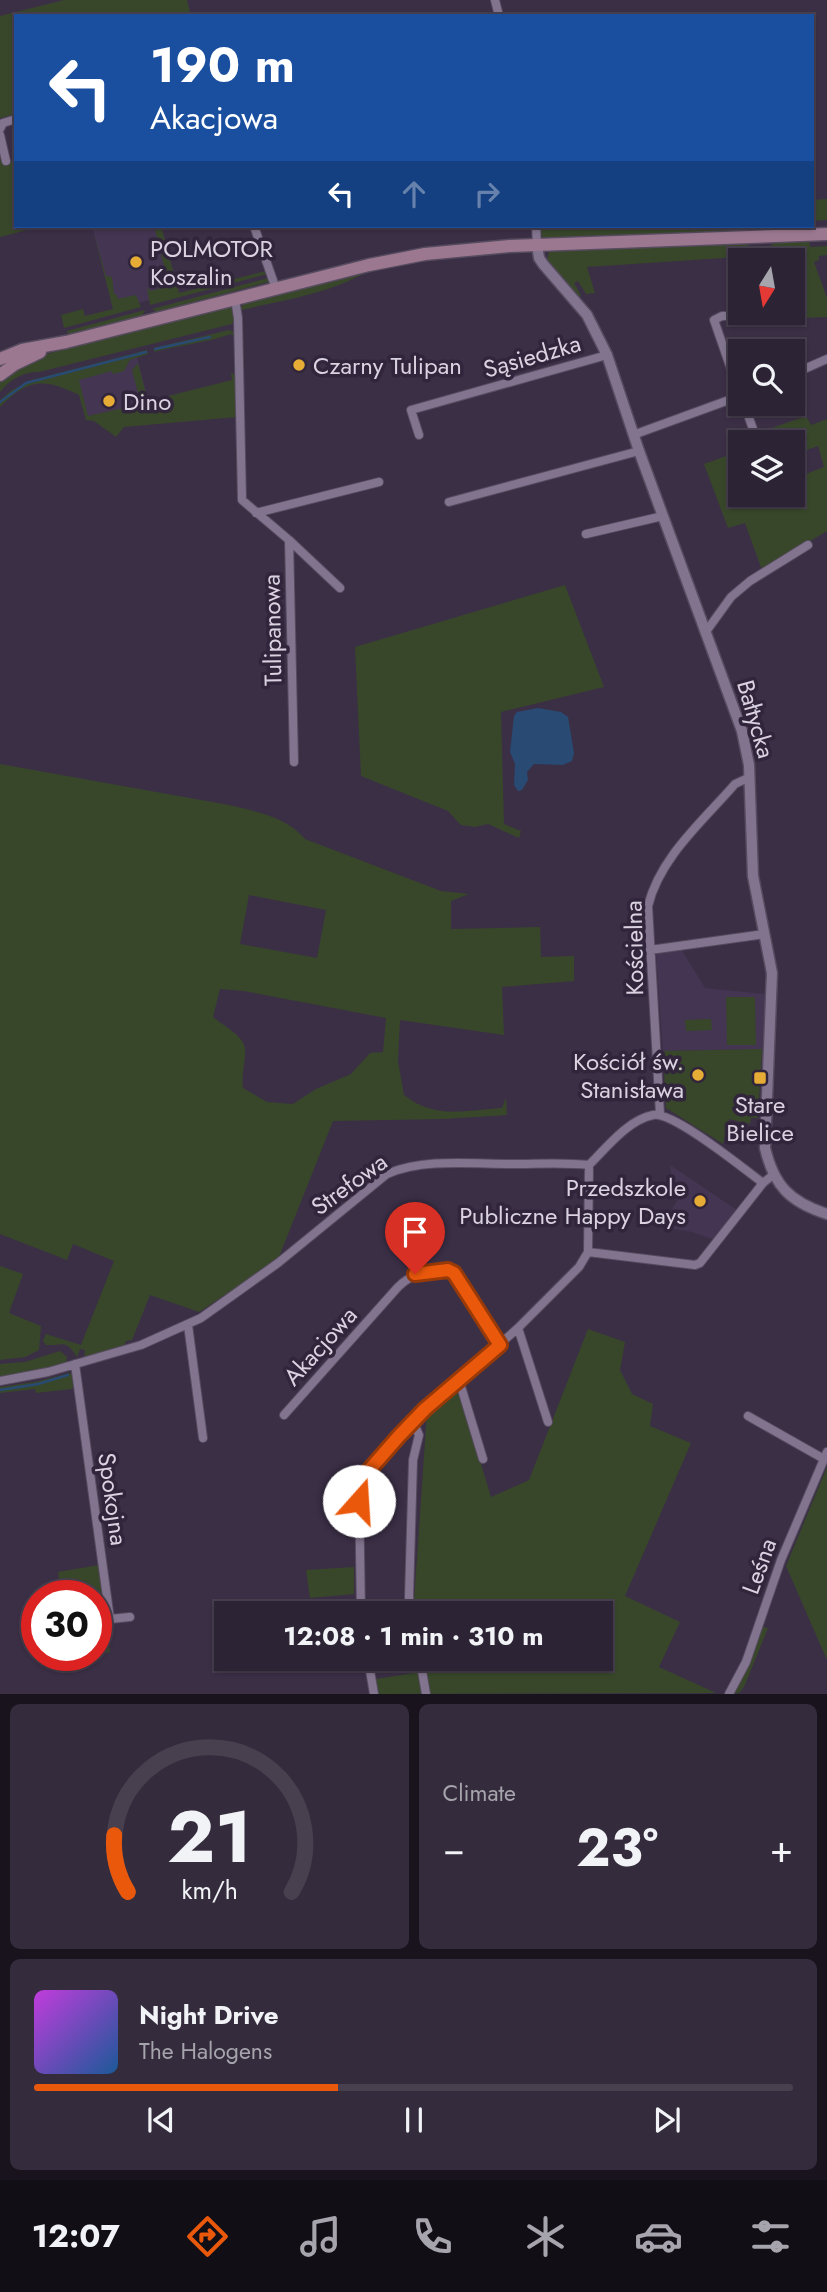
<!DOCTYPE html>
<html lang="en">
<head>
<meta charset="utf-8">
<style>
  :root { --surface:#2c2334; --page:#342b3c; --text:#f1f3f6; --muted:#a6a4ac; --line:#48404f; --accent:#ea580c }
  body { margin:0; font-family:Jost,sans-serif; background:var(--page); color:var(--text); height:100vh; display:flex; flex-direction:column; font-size:26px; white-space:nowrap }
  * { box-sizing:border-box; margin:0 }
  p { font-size:23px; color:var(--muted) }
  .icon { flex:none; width:38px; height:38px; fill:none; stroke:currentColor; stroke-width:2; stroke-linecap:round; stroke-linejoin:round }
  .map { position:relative; height:1694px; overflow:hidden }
  .sheet { display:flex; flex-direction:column; gap:10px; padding:10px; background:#18131d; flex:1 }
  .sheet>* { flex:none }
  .top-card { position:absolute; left:14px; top:14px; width:800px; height:214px; border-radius:0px; box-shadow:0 2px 5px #0004,0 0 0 2px var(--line); background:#1a4fa0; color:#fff; overflow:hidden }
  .needle { width:46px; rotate:191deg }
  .controls { position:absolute; left:728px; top:248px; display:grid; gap:14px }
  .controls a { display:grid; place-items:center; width:77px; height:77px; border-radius:0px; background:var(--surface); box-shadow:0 2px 5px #0004,0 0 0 2px var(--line); font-size:35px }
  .speed { position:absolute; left:21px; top:1580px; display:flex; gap:14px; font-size:35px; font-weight:700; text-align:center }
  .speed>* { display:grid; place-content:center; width:91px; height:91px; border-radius:50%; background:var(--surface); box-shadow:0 2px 5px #0004,0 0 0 2px var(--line); line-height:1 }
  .speed .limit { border:10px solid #d22; background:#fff; color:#111 }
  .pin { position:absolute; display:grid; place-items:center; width:60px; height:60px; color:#fff; margin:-72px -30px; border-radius:50% 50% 50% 0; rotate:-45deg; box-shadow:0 0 7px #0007 }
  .pin .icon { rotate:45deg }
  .me { position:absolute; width:77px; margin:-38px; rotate:19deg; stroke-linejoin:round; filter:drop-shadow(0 0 5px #0008) }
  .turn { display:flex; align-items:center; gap:24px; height:147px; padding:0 21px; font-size:32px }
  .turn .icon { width:91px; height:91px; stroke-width:2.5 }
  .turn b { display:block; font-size:49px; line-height:60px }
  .lanes { display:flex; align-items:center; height:66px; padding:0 21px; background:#0003; justify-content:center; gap:35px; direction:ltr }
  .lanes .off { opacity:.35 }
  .big { font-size:52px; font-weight:700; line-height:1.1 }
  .sheet .card { flex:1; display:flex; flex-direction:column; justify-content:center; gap:10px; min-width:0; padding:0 24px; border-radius:10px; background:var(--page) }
  .sheet .dial { align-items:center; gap:0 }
  .dial svg { height:182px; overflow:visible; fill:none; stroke:var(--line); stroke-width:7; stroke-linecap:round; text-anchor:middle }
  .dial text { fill:var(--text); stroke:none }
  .song { display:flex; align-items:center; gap:21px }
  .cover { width:84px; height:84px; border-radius:10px; background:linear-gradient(135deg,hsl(290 70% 55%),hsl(210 70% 35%)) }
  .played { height:7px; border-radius:4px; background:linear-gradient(90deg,var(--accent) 40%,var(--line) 40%) }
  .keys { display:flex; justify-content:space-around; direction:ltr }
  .heat { display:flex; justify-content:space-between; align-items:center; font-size:38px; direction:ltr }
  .sheet .tiles { flex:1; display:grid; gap:10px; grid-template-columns:1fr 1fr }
  .card:last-child { grid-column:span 2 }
  .trip { position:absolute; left:214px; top:1601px; width:399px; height:70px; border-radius:0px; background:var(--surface); box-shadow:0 2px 5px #0004,0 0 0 2px var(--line); font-weight:700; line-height:70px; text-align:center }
  .tabs { display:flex; height:112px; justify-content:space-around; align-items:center; background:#120e15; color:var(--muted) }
  .tabs .icon { width:49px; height:49px }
  .tabs .selected { color:var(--accent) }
  .tabs b { font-size:32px; color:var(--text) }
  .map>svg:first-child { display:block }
</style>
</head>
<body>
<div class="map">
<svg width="827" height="1694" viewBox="0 0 827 1694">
  <rect width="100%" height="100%" fill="#3b2f46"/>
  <!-- built -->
  <path fill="#443552" d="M92,226H161L179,293L113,309Z
    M137,357L149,404L86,420L74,373Z
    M681,949L705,988L765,994L762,1049L663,1051L656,953Z
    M670,1165L737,1210L715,1240L692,1232L662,1227L682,1192L673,1186Z"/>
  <!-- green -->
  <path fill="#38472a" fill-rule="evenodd" d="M64,0H187L191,16H16V114L0,118V16Z
    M0,156L2,164L16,160V226H43L0,237Z
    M827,199V220L812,221V200Z
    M154,226H161L179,293L266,271L267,274L150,305L147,287L150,291L169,286Z
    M574,226H751V227L733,232L555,238H543L539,231L542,227Z
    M93,230L106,276L112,277L114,294H116L118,299L136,295L141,307L64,328L61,315L83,309L85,316L113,309Z
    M809,241L810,247L827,246V255L819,256V260L814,262L827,298V317L776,319L774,313H793V261H768L767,256H765V250L774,243Z
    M745,243L753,249L755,256L587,267L595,293L586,294L578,281L574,283L581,295L579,298L547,260L549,252L555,249Z
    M366,272C332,293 280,301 241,310V307L247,302Z
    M268,278V282L156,312L152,309Z
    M228,307L234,310V320L232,324L39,372C23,372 10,379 0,392V381L35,357Z
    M145,310L142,316L68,334L67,331Z
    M229,330L233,332L235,337L231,334C206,343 180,345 154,352V348Z
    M147,350L148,354L130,360L124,371L113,374L112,371L79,380L88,416L141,404L132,370L138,363L148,401L232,380L231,373L236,375L237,417L124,427L116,437L94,421L86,420L79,395C45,378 28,378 0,407V400L12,390L32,380Z
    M806,416L811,425L827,419V531L762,570L745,523L728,528L704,464L740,451V495H793V479L824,467L818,446L793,455V443H761L758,433Z
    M565,585L604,687L501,712L504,824L521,831L519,838L488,824L475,827L461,825L448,811L361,776L355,647Z
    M0,764L229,805C255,811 288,818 305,839L441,891L469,894L451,901V929L540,927L541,957L574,956V981L502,987L504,1035L400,1020L398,1061L404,1095C435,1120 466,1110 502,1108L506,1098L507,1115L443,1119L333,1121L279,1257L271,1264L199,1312L150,1295L132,1340L126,1341L124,1347L84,1358L85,1350L80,1349L77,1357C65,1338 63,1346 46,1345L43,1341L46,1334L81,1345L114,1261L73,1244L67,1260L0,1234ZM249,895L326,910L317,958L240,944ZM220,989L244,991L386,1018L383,1052L370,1053L351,1074L316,1089L293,1104L267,1102L243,1088C241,1075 246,1061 245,1048C243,1035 222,1025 213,1017Z
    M726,997H755L756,1045H727Z
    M711,1019L712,1030L686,1031L685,1020Z
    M762,1049L758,1118H751L750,1124L729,1119L723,1144L666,1108L663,1051Z
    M0,1266L23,1274L9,1313L41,1326L39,1350L25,1357L0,1360Z
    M588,1329L625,1342L620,1370L632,1394L653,1404L650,1426L691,1443L625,1596L680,1622L659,1667L716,1693L378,1694L376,1679L420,1672L424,1659H600V1614L416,1613L414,1602L427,1412L458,1387L491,1497L529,1480Z
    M60,1351L67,1357L66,1363L63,1365L41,1371L0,1378V1364L25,1362Z
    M70,1373L74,1377L75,1384L72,1389L36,1393L35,1389L0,1393V1387L35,1382Z
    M827,1467V1660L786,1566Z
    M99,1565L110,1652L96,1655V1596H61L58,1572Z
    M354,1567V1594L310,1598L306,1570Z
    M762,1627L768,1628L744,1687L739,1693L732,1694Z"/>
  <!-- water -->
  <path fill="#284a73" d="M538,708L561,712L568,717L574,753L572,761L563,765L534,764L527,772L528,780L522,790L518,791L514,785L515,764L510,752L514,716L517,712Z"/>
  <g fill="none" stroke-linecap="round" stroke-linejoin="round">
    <!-- stream -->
    <path stroke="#284a73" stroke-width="2.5" d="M155,349L210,337
      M0,402L26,383L146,352
      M0,1390L38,1384L68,1375"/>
    <defs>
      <path id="minor" d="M495,0L499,16
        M0,129L3,123L16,119
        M0,135L6,161
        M254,226L276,289
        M536,226L537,245
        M235,299L238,318L242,500L289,540L294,762
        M793,374L827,359
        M740,395L714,320L722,316H769
        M744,404L758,443
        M419,435L411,410L607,355
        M633,435L740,396
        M449,502L639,451
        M256,513L379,482
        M586,534L663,516
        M289,540L340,588
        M705,633L731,597L750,581L808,545
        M650,950L765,934
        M660,1114L648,906C660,857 703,821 735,784L750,777
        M588,1252L695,1265L700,1263L763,1183L773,1175
        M188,1325L203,1438
        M518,1328L548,1422
        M75,1364L110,1619L130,1617
        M459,1380L483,1459
        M0,1381L48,1372L141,1345L201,1318L278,1263L387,1174C424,1158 472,1164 512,1164C537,1164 564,1162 589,1165C607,1147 628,1120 653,1115C673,1111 744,1169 763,1183
        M284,1415L398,1287C411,1274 435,1266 454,1273L500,1345
        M748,1416L824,1459
        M361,1614L359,1492L369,1470L413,1421L518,1328L579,1267L588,1252L589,1165
        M411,1614L409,1597L413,1460L419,1435L413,1421
        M368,1659L374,1694
        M420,1659L426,1694
        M729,1694L746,1662L781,1560L827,1452"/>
      <path id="tertiary" d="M537,245L539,258L543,264L587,315L607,355L639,451L742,731L749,765L753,876L772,973L765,1148C774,1186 790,1202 827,1214"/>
      <path id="secondary" d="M0,359L22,350L66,342L369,265L425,254L510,246L827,234
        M0,375L15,364L40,352"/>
    </defs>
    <!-- minor casing -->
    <use href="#minor" stroke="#564b5f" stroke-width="10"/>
    <!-- tertiary casing -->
    <use href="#tertiary" stroke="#564b5f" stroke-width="13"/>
    <!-- secondary casing -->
    <use href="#secondary" stroke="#564b5f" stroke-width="15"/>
    <!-- minor -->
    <use href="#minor" stroke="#82748f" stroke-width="8"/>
    <!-- tertiary -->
    <use href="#tertiary" stroke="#82748f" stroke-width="10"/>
    <!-- secondary -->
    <use href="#secondary" stroke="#9b7890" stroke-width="12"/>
  </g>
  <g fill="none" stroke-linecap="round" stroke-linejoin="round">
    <defs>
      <path id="route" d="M359,1501V1492L364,1476L399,1436L425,1409L500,1345L454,1273L448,1270L415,1274"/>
    </defs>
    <!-- route casing -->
    <use href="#route" stroke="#983908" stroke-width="18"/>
    <!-- route -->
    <use href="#route" stroke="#ea580c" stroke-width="12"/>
  </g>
  <!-- markers -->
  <g fill="#e6ac36" stroke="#31253c" stroke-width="2.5">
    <circle cx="136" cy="262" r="7"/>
    <circle cx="299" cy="365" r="7"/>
    <circle cx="109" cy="401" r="7"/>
    <circle cx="698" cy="1075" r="7"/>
    <rect x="753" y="1071" width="14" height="14" rx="3.5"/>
    <circle cx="700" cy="1201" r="7"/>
  </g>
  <g text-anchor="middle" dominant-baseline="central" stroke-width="7" stroke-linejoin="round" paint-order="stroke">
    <!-- poi labels -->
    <g font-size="24" fill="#dad2e1" stroke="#31253c" text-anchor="start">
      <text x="150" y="248">POLMOTOR<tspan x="150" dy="28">Koszalin</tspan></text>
      <text x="313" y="365">Czarny Tulipan</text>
      <text x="123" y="401">Dino</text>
      <text x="684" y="1061" text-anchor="end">Kościół św.<tspan x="684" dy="28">Stanisława</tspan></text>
      <text x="760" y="1104" text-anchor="middle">Stare<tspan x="760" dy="28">Bielice</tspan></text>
      <text x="686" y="1187" text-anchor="end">Przedszkole<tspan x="686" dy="28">Publiczne Happy Days</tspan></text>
    </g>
    <!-- street labels -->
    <g font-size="24" fill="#dad2e1" stroke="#31253c">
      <text transform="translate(532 356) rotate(-16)">Sąsiedzka</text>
      <text transform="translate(272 630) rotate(-91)">Tulipanowa</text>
      <text transform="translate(756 719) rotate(74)">Bałtycka</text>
      <text transform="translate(634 948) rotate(-91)">Kościelna</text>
      <text transform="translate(349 1184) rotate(-36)">Strefowa</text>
      <text transform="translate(320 1346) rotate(-48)">Akacjowa</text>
      <text transform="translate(113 1499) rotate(82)">Spokojna</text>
      <text transform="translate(759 1566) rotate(-70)">Leśna</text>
    </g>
  </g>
</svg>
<div class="controls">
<a><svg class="needle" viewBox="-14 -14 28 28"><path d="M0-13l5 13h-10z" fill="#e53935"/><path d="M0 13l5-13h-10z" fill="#a6a4ac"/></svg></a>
<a><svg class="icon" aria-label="search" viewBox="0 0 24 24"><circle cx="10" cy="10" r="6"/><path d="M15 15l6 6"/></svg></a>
<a><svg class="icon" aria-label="layers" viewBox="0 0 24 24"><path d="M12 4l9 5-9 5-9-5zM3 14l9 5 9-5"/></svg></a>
</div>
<div class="speed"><div class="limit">30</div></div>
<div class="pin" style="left:415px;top:1274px;background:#d93025"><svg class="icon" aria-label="arrive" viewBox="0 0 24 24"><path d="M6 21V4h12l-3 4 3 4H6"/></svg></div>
<svg class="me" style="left:359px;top:1501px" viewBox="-20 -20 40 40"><circle r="19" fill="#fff"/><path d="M0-13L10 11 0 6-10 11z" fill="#ea580c"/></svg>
<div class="trip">12:08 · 1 min · 310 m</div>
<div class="top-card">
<div class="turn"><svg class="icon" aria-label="left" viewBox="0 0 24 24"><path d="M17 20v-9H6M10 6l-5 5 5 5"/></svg><div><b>190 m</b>Akacjowa</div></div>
<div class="lanes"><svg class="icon" aria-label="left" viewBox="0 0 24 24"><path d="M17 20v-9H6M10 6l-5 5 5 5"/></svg><svg class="icon off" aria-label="ahead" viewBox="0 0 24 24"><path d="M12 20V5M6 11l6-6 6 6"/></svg><svg class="icon off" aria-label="right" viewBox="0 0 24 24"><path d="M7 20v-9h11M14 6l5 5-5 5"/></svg></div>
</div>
</div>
<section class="sheet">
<div class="tiles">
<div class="card dial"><svg viewBox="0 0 100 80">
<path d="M14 69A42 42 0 1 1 86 69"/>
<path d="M14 69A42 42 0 0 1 8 44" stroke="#ea580c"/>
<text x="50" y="56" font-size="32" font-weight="700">21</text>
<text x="50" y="72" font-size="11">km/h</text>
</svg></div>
<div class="card"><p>Climate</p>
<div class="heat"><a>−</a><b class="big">23°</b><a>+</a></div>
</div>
<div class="card">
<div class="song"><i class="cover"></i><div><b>Night Drive</b><p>The Halogens</p></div></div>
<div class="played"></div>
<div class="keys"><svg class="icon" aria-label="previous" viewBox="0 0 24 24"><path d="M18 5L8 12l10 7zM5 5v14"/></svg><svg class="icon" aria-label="pause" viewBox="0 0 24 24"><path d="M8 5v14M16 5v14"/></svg><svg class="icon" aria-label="next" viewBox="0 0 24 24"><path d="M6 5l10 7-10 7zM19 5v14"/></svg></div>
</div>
</div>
</section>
<nav class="tabs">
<b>12:07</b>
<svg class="icon selected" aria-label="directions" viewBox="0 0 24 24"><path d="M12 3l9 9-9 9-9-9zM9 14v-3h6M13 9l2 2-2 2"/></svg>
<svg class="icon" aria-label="music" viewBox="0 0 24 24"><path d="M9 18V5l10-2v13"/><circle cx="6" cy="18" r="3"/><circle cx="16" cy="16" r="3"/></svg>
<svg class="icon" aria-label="phone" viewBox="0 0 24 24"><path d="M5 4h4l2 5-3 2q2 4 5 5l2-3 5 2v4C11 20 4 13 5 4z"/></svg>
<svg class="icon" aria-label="climate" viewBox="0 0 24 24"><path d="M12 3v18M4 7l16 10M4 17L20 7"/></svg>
<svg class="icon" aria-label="car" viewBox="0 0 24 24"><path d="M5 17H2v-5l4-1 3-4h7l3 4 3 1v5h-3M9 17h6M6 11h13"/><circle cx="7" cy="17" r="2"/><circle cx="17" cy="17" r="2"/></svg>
<svg class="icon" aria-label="filters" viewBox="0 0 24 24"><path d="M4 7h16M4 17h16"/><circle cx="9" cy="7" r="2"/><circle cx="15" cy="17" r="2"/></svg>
</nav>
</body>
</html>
